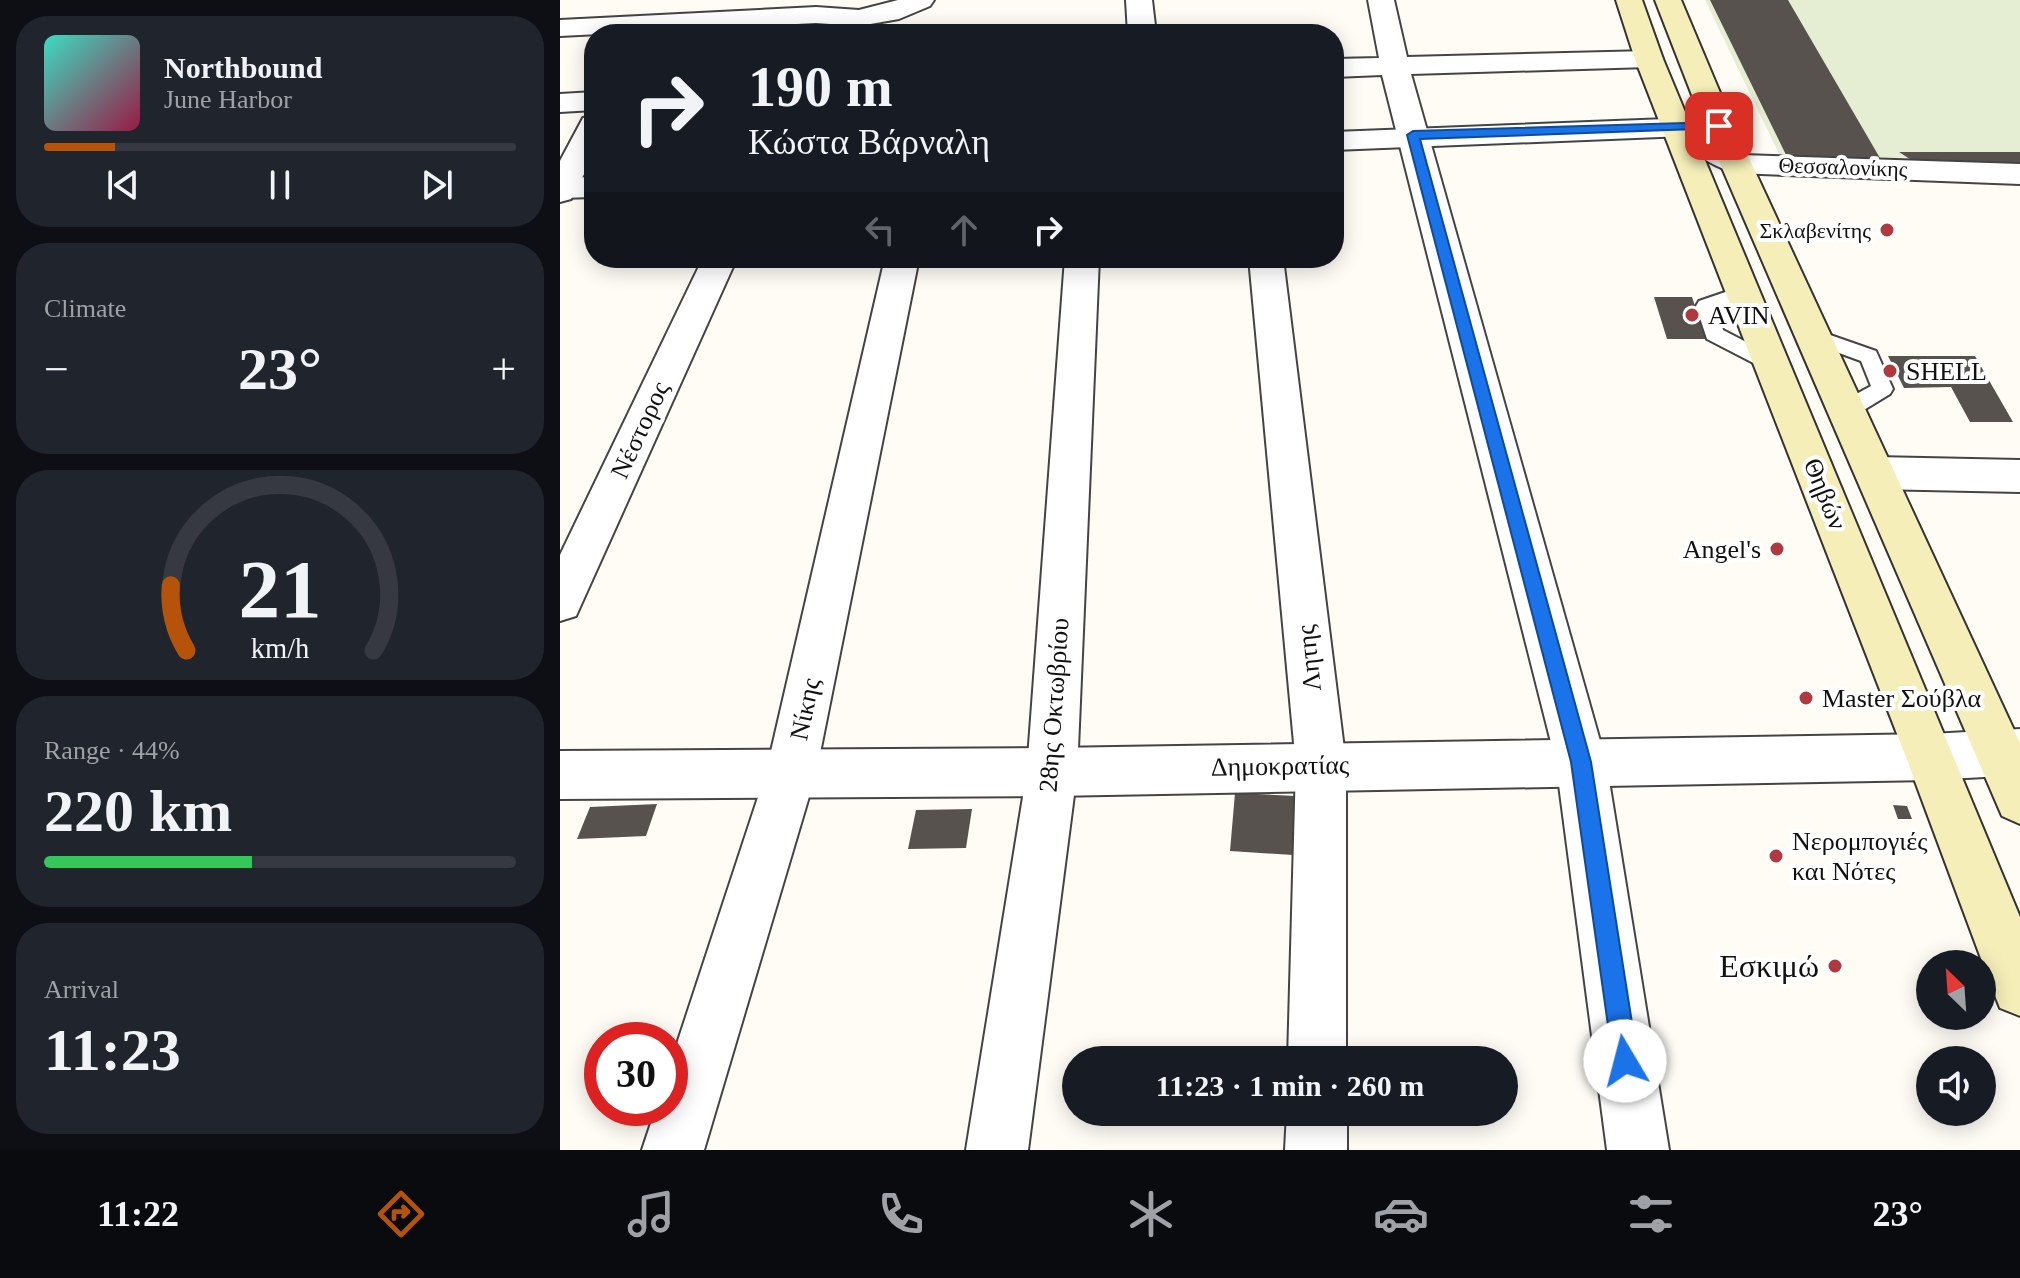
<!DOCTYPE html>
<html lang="en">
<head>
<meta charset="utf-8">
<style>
  :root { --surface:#171b24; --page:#20242c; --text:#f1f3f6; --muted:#9ea1a6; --line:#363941; --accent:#b45309 }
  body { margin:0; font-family:Georgia,serif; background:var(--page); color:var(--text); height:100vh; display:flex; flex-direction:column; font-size:30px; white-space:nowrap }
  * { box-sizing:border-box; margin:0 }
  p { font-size:26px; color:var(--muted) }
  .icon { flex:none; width:44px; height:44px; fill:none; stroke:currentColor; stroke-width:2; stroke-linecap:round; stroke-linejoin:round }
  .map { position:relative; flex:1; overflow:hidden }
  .sheet { display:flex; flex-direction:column; gap:16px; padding:16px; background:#0d0f14; width:560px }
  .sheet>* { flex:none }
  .banner { position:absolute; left:24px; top:24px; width:760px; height:244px; border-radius:32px; box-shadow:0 4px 20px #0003; background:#171b24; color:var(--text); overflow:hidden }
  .needle { width:52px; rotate:335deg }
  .buttons { position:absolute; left:1356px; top:950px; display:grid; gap:16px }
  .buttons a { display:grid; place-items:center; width:80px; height:80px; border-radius:50%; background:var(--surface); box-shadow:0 4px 20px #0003; font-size:40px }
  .speed { position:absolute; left:24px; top:1022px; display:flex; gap:16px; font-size:40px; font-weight:700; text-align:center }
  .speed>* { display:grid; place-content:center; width:104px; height:104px; border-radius:50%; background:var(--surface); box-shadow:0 4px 20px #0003; line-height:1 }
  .speed .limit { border:12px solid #d22; background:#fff; color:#111 }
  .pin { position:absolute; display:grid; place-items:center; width:68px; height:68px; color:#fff; margin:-34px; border-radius:16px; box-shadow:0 4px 12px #0006 }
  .me { position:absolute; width:88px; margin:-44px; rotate:352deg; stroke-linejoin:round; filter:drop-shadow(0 0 6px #0008) }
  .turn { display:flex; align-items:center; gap:28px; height:168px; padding:0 32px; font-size:36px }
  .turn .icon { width:104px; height:104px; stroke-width:2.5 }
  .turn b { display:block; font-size:56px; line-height:68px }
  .lanes { display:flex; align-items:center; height:76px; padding:0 32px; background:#0003; justify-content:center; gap:40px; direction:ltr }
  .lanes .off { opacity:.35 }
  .big { font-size:60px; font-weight:700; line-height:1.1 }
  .sheet .widget { flex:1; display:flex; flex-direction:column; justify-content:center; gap:12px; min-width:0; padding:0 28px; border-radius:32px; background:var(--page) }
  .sheet .dial { align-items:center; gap:0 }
  .dial svg { height:208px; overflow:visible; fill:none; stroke:var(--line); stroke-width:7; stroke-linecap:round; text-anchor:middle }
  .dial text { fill:var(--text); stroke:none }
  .song { display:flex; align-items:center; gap:24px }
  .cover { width:96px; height:96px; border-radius:12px; background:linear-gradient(135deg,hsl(170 70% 55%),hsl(340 70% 35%)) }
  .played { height:8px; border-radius:4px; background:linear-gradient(90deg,var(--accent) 15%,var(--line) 15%) }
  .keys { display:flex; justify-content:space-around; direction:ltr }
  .heat { display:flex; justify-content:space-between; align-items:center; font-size:44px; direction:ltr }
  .charge { height:12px; border-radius:6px; background:linear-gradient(90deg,#34c759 44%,var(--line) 0) }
  .trip { position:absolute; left:502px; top:1046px; width:456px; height:80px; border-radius:40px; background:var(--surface); box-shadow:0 4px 20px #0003; font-weight:700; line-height:80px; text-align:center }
  .menu { display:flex; height:128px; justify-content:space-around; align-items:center; background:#090b0e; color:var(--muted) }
  .menu .icon { width:56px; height:56px }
  .menu .current { color:var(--accent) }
  .menu b { font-size:36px; color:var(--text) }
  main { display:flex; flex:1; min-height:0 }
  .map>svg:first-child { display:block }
</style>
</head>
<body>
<main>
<section class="sheet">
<div class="widget">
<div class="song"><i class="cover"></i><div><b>Northbound</b><p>June Harbor</p></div></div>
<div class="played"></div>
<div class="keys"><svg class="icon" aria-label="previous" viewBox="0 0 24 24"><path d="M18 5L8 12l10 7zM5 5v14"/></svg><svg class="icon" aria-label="pause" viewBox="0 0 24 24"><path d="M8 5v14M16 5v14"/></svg><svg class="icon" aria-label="next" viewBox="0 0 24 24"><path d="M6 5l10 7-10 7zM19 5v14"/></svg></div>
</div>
<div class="widget"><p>Climate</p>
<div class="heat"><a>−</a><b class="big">23°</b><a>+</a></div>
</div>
<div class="widget dial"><svg viewBox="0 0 100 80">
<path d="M14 69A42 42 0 1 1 86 69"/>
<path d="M14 69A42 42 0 0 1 8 44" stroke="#b45309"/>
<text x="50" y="56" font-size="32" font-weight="700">21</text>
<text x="50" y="72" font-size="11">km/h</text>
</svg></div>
<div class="widget"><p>Range · 44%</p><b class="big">220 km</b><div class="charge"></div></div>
<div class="widget"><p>Arrival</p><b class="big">11:23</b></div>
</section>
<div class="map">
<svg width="1460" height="1150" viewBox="0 0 1460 1150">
  <rect width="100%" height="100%" fill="#fefcf5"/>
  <!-- pitch -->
  <path fill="#e5edd3" d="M1145,0H1460V160L1221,158Z"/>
  <!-- building -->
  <path fill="#58524e" d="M1150,0H1228L1324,165H1231Z
    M1339,152H1460V165H1359Z
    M1094,297H1132L1146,339H1107Z
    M1328,356H1415L1453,422H1410L1391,387L1344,388Z
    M675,793L736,796L733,855L670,851Z
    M97,804L86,836L17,839L30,807Z
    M1333,805L1347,806L1352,819H1338Z
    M412,809L406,848L348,849L356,810Z"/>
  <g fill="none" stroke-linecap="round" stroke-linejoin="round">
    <defs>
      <path id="service" d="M1183,286L1190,287L1193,292L1190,297L1157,309L1163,330L1219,359L1222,364L1219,369H1205L1147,339L1136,306L1139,301Z
        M1253,329L1316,351L1333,389L1330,394L1294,416H1278L1275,410L1278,404L1311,386L1301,361L1246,341L1243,336Z"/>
      <path id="minor" d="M338,0H374L370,6L339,19L299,26L256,23L0,36V20L256,7L299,10Z
        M566,0H592L596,34H568Z
        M808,0H834L847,57L1089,51L1099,53L1103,59L1099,65L1089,67L851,74L1046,762L1109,1150H1047L996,762L822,75L774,77V59L819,58Z
        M34,92V110L0,112V94Z
        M34,115V155L11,199L0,202V161L23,118Z
        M143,258H177L16,616L0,621V555Z
        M325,258H359L256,773L144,1150H82L96,1108H110V1065L206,773Z
        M505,258H539L517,772L468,1150H406L467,772Z
        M689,258H723L786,765V1060H728L736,765Z
        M1315,457L1460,460V492L1315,489L1301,484L1295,473L1301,462Z
        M727,1112H787V1150H725Z"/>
      <path id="tertiary" d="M1159,117L1170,120L1174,126L1170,132L1152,135L1183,155L1460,164V184L1176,173C1159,169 1133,155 1123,140L1125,136L774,150V132Z
        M34,177V197L0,198V178Z
        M1460,729V775L1371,780L492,796L0,799V751L492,748L1371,734Z"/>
      <path id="secondary" d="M1056,0H1082L1103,59L1460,917V1016L1440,1008L1432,988L1346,757L1075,59Z
        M1095,0H1121L1174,126L1460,743V824L1442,816L1144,126Z"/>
    </defs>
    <!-- service casing -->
    <use href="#service" stroke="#444" stroke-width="4"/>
    <!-- minor casing -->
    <use href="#minor" stroke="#444" stroke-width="4"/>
    <!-- tertiary casing -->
    <use href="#tertiary" stroke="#444" stroke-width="4"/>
    <!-- secondary casing -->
    <use href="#secondary" stroke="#333" stroke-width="4"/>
    <!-- service -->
    <use href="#service" fill="#fff" fill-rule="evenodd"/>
    <!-- minor -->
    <use href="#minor" fill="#fff" fill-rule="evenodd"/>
    <!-- tertiary -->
    <use href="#tertiary" fill="#fff" fill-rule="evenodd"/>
    <!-- secondary -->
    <use href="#secondary" fill="#f5eeb9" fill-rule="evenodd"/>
  </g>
  <!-- route -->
  <path fill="#1a73e8" stroke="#114b97" stroke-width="2" d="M1159,122L1163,123V128L860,139L1031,762L1078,1061L1074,1070L1065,1073L1057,1070L1053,1061L1011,762L847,135L853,131Z"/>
  <!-- markers -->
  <g fill="#b03940" stroke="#fff" stroke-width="3">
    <circle cx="1327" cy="230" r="8"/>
    <circle cx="1132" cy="315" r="8"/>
    <circle cx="1330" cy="371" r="8"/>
    <circle cx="1217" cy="549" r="8"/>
    <circle cx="1246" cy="698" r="8"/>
    <circle cx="1216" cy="856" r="8"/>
    <circle cx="1275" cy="966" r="8"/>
  </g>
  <g text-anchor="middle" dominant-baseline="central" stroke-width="8" stroke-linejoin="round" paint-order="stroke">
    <!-- far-street labels -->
    <g font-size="22" fill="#111" stroke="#fff">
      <text transform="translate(1283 167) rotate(2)">Θεσσαλονίκης</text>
    </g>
    <!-- far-poi labels -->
    <g font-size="22" fill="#111" stroke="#fff" text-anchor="end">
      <text x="1311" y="230">Σκλαβενίτης</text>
    </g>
    <!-- poi labels -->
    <g font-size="26" fill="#111" stroke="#fff" text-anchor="start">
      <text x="1148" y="315">AVIN</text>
      <text x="1346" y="371">SHELL</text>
      <text x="1201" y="549" text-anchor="end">Angel's</text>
      <text x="1262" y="698">Master Σούβλα</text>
      <text x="1232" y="841">Νερομπογιές<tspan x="1232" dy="30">και Νότες</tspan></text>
    </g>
    <!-- street labels -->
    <g font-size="26" fill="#111" stroke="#fff">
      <text transform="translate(80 430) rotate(-65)">Νέστορος</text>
      <text transform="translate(1265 494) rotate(68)">Θηβών</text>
      <text transform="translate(749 658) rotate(-96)">Λητης</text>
      <text transform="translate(494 705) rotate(-86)">28ης Οκτωβρίου</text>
      <text transform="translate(245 709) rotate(-78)">Νίκης</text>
      <text transform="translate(720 766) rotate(-1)">Δημοκρατίας</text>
    </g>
    <!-- near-poi labels -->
    <g font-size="32" fill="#111" stroke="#fff" text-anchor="end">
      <text x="1259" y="966">Εσκιμώ</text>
    </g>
  </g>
</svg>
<div class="buttons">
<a><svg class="needle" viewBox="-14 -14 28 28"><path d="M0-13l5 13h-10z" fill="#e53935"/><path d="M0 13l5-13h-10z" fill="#9ea1a6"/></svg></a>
<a><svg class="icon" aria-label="sound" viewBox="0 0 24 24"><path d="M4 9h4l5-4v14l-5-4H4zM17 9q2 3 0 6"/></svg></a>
</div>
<div class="speed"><div class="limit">30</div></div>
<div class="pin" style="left:1159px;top:126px;background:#d93025"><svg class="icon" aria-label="arrive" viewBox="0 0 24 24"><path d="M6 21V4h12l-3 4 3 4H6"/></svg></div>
<svg class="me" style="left:1065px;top:1061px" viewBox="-20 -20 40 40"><circle r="19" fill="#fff"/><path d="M0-13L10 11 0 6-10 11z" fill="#1a73e8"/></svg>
<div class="trip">11:23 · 1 min · 260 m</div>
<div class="banner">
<div class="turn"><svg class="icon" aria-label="right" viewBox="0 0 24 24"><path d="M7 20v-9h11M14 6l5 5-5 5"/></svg><div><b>190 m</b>Κώστα Βάρναλη</div></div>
<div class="lanes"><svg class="icon off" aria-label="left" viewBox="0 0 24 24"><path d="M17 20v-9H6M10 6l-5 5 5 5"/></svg><svg class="icon off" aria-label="ahead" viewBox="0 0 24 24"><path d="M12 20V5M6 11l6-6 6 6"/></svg><svg class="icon" aria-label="right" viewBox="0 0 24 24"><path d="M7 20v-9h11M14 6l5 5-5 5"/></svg></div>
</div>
</div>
</main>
<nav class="menu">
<b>11:22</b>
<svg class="icon current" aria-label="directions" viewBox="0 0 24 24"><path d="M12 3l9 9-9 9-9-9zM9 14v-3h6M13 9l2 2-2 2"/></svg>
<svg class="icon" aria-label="music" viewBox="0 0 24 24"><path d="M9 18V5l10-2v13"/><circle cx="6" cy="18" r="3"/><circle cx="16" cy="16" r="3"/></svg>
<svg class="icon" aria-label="phone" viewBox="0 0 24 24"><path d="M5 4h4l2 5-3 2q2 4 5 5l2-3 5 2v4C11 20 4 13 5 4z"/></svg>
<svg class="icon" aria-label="climate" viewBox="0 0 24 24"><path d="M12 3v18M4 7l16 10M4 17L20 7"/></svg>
<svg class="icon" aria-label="car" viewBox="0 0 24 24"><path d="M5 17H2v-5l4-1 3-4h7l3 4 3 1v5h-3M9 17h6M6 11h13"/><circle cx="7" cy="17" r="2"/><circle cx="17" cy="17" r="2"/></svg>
<svg class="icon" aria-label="filters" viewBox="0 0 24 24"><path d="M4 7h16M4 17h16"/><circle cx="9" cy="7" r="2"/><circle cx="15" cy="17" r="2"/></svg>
<b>23°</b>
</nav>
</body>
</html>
